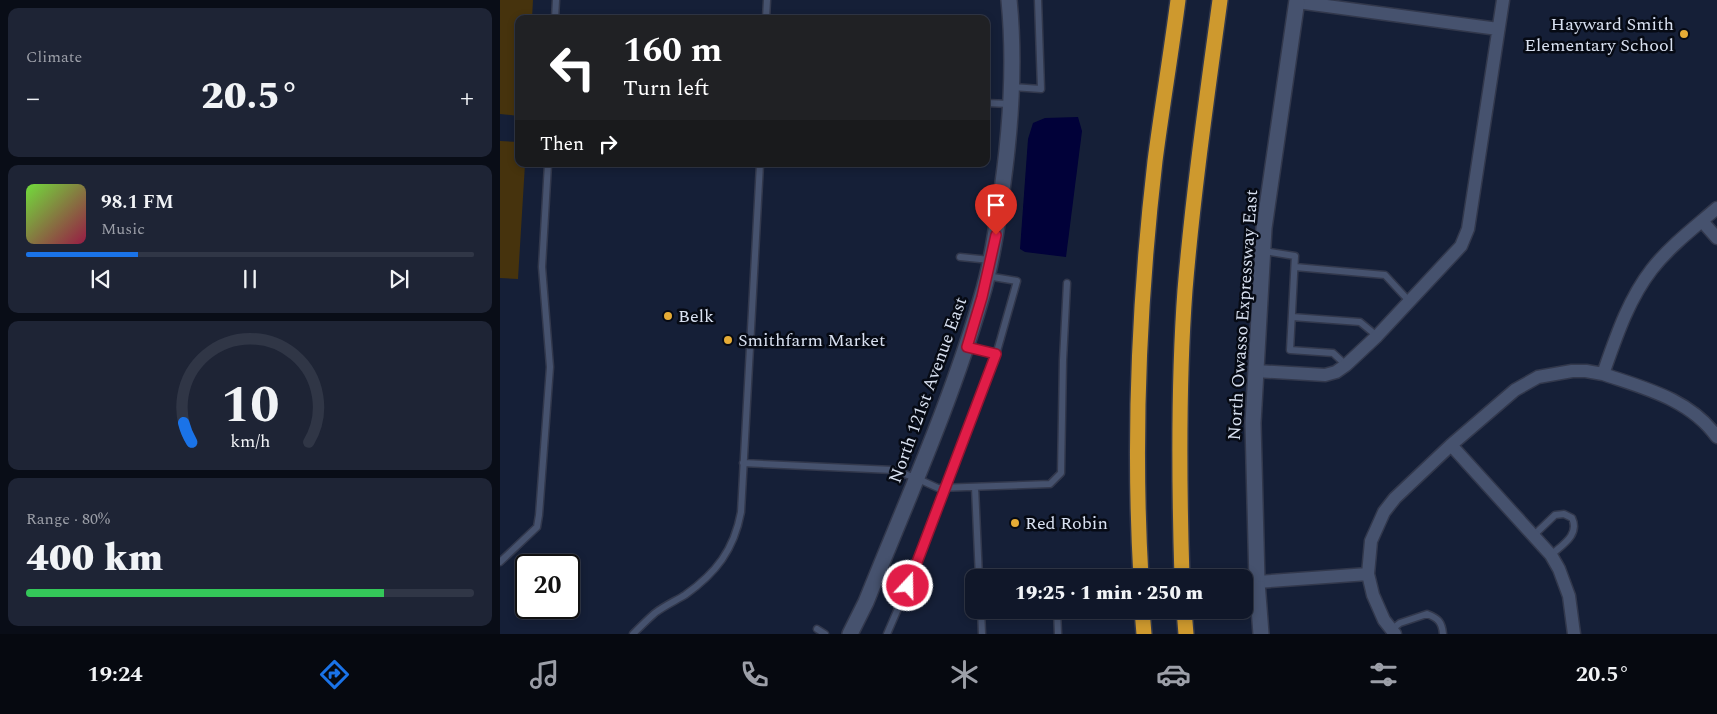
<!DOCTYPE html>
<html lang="en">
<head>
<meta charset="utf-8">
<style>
  :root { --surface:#101729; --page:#1e2435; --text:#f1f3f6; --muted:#9c9fa8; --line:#303646; --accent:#1a73e8 }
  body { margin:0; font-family:Spectral,serif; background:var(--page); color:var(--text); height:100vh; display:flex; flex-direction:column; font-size:19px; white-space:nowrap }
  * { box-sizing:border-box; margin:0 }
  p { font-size:16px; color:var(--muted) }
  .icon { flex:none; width:28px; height:28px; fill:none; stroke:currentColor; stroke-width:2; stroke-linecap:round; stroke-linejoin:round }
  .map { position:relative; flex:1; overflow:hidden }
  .panel { display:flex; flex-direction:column; gap:8px; padding:8px; background:#090d17; width:500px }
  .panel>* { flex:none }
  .hud { position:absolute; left:15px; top:15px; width:475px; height:152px; border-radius:10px; box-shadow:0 2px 8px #0003,0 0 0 1px var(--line); background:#202124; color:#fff; overflow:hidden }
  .speed { position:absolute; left:15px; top:554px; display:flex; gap:10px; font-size:25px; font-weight:700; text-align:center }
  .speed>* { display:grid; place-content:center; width:65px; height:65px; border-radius:50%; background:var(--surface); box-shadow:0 2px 8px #0003,0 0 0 1px var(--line); line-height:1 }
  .speed .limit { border:2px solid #111; border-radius:8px; background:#fff; color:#111 }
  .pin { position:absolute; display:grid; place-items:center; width:42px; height:42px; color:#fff; margin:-51px -21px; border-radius:50% 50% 50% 0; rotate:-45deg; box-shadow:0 0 5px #0007 }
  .pin .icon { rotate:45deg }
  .me { position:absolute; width:55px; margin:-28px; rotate:21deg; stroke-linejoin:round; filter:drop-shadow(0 0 4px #0008) }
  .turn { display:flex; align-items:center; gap:18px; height:105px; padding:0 25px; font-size:22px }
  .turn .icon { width:65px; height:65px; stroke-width:2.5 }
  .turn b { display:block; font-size:35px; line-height:42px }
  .then { display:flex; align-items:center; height:48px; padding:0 25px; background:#0003; gap:10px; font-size:19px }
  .big { font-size:38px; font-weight:800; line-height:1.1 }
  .panel .tile { flex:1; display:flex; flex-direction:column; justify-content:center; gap:8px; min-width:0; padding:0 18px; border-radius:10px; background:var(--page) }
  .panel .dial { align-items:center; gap:0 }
  .dial svg { height:130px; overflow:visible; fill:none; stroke:var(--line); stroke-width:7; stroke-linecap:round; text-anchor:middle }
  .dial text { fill:var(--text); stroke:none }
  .song { display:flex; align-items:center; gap:15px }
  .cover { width:60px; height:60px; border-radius:8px; background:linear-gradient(135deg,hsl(100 70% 55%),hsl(340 70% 35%)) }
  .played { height:5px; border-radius:2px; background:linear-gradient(90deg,var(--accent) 25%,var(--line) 25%) }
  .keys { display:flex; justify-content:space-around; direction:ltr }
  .heat { display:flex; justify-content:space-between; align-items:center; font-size:28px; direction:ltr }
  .charge { height:8px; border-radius:4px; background:linear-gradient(90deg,#34c759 80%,var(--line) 0) }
  .trip { position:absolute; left:465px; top:569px; width:288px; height:50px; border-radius:10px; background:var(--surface); box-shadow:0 2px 8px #0003,0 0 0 1px var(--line); font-weight:800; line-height:50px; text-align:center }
  .tabs { display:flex; height:80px; justify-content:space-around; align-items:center; background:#060910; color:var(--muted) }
  .tabs .icon { width:35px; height:35px }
  .tabs .active { color:var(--accent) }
  .tabs b { font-size:22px; color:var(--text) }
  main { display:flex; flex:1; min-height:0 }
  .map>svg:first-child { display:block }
</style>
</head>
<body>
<main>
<section class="panel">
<div class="tile"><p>Climate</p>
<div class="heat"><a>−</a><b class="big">20.5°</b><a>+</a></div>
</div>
<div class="tile">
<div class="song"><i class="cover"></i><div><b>98.1 FM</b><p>Music</p></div></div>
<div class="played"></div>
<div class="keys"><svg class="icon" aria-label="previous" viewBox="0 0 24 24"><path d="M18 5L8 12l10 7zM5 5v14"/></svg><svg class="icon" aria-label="pause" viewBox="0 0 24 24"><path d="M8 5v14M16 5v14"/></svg><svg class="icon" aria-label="next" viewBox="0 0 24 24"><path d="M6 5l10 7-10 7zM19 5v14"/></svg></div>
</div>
<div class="tile dial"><svg viewBox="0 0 100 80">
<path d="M14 69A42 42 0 1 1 86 69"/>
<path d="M14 69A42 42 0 0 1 9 57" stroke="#1a73e8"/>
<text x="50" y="56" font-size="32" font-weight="700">10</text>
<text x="50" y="72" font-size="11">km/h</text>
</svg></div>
<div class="tile"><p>Range · 80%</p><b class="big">400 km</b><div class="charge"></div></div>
</section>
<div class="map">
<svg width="1217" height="634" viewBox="0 0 1217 634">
  <rect width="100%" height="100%" fill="#151f37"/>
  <!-- green -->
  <path fill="#46330d" d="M0,0H33L32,19H19V116L0,114Z
    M0,141L19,142V164H25L18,279L0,278Z"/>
  <!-- water -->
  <path fill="#010139" d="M578,117L582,131L566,257L525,252L520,249L528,139L533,123L545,118Z"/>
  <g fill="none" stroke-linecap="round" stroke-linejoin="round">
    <defs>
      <path id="lane" d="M55,19L56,0
        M266,19L267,0
        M511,87L541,89L538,0
        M486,103L510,104
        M764,251L795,256L790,350L833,353L846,365
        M460,257L490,260
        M795,267L885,275L909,301
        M792,317L860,322L877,336
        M467,347L496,355
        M243,463L393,470L416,478L438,488L550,484L561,473L563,360L567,283
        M475,487L479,578
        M1033,536L1055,515L1064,514L1072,518C1080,535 1062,545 1051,555
        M0,562L37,527L39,515L50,367L42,267L48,164
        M481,610L482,634
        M557,610L558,634
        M317,629L325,634
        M891,630L900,623L927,614C938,618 942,622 943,634
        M133,634C140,627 147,620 155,613C164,606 175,601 185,595C216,573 234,550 241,512L260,164
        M387,634L416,567L496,355L517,281L487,276"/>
      <path id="street" d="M797,2L998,29
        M1202,221L1217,238
        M756,371L825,375L836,372L846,365L877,336L961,246L968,229L1003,0
        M1103,374C1144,388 1190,399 1217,437
        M951,445L1051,555L1059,569L1069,596L1074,634
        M757,582L868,574
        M895,634L884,620L873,595L868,574L871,541L884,512L895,498L951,445L1015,390L1038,377L1072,371H1086L1103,374C1116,337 1128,300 1152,269C1170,246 1195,227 1217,208"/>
      <path id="secondary" d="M350,634L366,602C406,502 451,403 481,299C490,270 495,240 499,210C510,141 516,70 509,0
        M761,634L757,582L753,423L764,228L797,0"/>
      <path id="highway" d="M641,578C633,439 639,299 655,161C662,107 671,54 678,0
        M682,578C679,482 678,385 685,290C693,193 707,96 720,0
        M642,610L644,634
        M684,610L686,634"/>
    </defs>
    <!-- lane casing -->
    <use href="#lane" stroke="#32384c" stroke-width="9"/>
    <!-- street casing -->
    <use href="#street" stroke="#32384c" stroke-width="15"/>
    <!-- secondary casing -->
    <use href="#secondary" stroke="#32384c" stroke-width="18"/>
    <!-- highway casing -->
    <use href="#highway" stroke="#32384c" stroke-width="18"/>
    <!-- lane -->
    <use href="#lane" stroke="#46526e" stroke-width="6"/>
    <!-- street -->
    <use href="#street" stroke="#46526e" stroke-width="12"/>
    <!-- secondary -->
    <use href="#secondary" stroke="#46526e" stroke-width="15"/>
    <!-- highway -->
    <use href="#highway" stroke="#ce992e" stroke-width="15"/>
  </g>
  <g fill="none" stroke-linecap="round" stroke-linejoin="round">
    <defs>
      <path id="route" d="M408,586L496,354L467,347L482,297L496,235"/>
    </defs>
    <!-- route casing -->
    <use href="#route" stroke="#92132f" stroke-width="12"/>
    <!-- route -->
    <use href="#route" stroke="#e11d48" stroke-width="9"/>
  </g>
  <!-- markers -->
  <g fill="#e6ac36" stroke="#060a14" stroke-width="2">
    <circle cx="1184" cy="34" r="5"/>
    <circle cx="168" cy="316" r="5"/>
    <circle cx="228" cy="340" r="5"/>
    <circle cx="515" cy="523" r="5"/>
  </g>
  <g text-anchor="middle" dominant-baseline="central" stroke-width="5" stroke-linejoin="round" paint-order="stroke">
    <!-- poi labels -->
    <g font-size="18" fill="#d9e1f1" stroke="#060a14" text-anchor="start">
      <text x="1174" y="24" text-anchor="end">Hayward Smith<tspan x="1174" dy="21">Elementary School</tspan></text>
      <text x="178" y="316">Belk</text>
      <text x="238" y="340">Smithfarm Market</text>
      <text x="525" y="523">Red Robin</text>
    </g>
    <!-- street labels -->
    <g font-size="18" fill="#d9e1f1" stroke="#060a14">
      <text transform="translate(743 315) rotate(-86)">North Owasso Expressway East</text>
      <text transform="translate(428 390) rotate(-70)">North 121st Avenue East</text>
    </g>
  </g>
</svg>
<div class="speed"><div class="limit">20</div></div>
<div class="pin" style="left:496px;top:235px;background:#d93025"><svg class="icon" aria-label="arrive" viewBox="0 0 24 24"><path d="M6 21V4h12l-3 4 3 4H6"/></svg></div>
<svg class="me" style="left:408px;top:586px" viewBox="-20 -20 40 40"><circle r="17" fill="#e11d48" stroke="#fff" stroke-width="3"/><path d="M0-11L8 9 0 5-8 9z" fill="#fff"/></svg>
<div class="trip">19:25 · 1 min · 250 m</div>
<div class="hud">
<div class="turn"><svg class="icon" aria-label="left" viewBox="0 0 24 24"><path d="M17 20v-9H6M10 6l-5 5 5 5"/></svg><div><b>160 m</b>Turn left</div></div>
<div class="then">Then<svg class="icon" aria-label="right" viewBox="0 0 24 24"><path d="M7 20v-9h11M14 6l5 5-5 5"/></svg></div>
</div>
</div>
</main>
<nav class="tabs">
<b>19:24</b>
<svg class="icon active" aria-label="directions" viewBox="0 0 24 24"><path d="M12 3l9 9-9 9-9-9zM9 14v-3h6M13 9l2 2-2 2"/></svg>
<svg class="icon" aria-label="music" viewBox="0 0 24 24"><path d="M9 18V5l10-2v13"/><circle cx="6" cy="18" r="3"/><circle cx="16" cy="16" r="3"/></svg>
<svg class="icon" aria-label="phone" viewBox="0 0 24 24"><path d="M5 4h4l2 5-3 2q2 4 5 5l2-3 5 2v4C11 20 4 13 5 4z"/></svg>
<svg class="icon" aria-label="climate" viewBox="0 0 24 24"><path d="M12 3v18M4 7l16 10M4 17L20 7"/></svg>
<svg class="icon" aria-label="car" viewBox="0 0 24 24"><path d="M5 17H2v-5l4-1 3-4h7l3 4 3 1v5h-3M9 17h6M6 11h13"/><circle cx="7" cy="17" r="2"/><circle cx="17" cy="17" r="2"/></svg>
<svg class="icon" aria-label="filters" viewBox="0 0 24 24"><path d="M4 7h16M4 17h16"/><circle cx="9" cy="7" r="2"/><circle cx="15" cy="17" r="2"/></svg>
<b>20.5°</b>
</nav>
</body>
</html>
